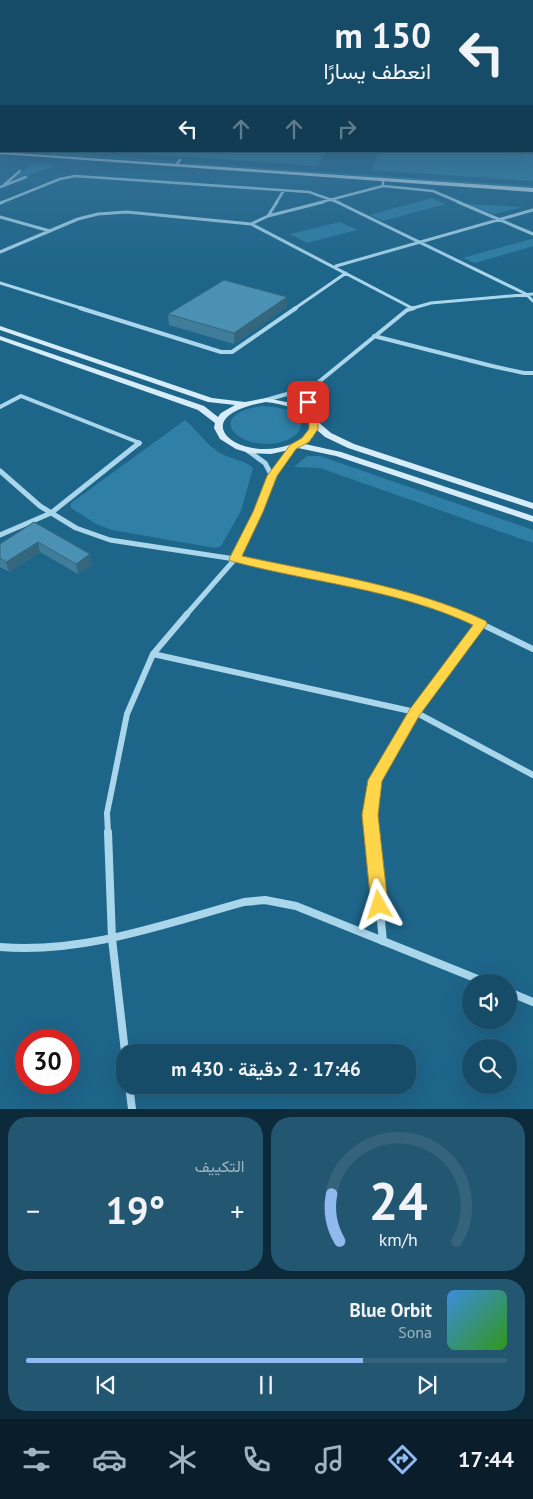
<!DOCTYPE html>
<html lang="ar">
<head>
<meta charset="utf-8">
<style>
  :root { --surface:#164c68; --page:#235671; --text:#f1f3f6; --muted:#9eb4c0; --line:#35637c; --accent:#90b9f0 }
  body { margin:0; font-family:"PT Sans",Vazirmatn,sans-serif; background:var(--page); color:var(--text); direction:rtl; height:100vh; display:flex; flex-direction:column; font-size:19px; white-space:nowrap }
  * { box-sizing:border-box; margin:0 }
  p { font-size:16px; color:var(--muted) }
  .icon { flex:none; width:28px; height:28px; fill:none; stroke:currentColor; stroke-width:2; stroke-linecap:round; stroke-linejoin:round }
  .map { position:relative; height:1109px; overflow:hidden; direction:ltr }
  .side { display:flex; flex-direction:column; gap:8px; padding:8px; background:#0c2a39; flex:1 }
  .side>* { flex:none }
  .hud { position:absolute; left:0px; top:0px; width:534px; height:152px; box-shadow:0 5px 20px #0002,0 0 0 1px var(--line); direction:rtl; background:#164c68; color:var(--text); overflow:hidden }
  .controls { position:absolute; left:462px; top:974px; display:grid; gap:10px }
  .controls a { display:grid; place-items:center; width:55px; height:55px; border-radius:50%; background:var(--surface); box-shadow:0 5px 20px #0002,0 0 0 1px var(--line); font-size:25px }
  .speed { position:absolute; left:15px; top:1029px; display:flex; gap:10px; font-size:25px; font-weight:700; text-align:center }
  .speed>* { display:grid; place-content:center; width:65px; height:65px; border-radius:50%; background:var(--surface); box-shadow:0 5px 20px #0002,0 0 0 1px var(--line); line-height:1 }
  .speed .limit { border:8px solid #d22; background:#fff; color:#111 }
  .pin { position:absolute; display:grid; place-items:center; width:42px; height:42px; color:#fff; margin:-21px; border-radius:10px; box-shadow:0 2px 8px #0006 }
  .me { position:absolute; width:55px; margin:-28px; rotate:354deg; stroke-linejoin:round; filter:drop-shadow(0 0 4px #0008) }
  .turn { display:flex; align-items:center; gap:18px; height:105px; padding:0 20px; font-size:22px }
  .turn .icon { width:65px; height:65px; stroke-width:2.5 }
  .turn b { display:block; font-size:35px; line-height:42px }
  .lanes { display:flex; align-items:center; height:48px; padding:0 20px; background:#0003; justify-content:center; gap:25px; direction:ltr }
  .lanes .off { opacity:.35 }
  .big { font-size:38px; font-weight:600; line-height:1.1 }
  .side .card { flex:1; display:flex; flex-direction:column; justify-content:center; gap:8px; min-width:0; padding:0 18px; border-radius:20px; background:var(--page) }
  .side .dial { align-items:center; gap:0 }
  .dial svg { height:130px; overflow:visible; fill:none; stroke:var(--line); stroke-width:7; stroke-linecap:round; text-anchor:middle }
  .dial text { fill:var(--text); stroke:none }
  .song { display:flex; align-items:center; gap:15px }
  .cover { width:60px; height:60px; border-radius:8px; background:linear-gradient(135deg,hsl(210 70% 55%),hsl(110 70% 35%)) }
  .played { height:5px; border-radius:2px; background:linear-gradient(90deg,var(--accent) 70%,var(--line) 70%) }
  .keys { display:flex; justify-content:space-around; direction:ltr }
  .heat { display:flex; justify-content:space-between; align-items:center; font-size:28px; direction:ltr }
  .side .tiles { flex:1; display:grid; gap:8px; grid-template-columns:1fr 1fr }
  .card:last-child { grid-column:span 2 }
  .trip { position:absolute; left:116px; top:1044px; width:300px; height:50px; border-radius:20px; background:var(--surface); box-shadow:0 5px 20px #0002,0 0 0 1px var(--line); font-weight:600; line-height:50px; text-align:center; direction:rtl }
  .tab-bar { display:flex; height:80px; justify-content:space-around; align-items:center; background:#091e2a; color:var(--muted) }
  .tab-bar .icon { width:35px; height:35px }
  .tab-bar .selected { color:var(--accent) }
  .tab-bar b { font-size:22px; color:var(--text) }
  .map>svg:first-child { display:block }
</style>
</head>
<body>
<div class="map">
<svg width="533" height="1109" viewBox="0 0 533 1109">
  <rect width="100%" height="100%" fill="#1e658a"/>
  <!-- green -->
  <path fill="#2f7fa6" d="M6,151H28L171,161L170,162Z
    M102,151H326L318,166Z
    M379,151H473L533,155V181L371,170Z
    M188,163L533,186V188L189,164Z
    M32,164L57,165L25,177H16Z
    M432,198L446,204L383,221L370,215Z
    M467,204L523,207L493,214Z
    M340,222L357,230L307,243L290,234Z
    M531,239H533V246L475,263L463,258Z
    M262,406C272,407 282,407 292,412C309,421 300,436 285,441C242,455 200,415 262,406Z
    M185,420C198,431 208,447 222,454C231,459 247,461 253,468L241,511L221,546L215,548L112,530L96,524L71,508V503Z
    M307,456H320L533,530V543L320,468L294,467Z"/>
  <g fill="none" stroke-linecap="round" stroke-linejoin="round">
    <!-- street-far5 -->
    <path stroke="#aad6ec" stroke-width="2.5" d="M176,165L180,160
      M5,184L20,171
      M383,186L433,191L461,203
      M0,187L26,177
      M0,203L60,179L75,176L309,192L340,203
      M276,203L284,190
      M318,203L383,186V179"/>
    <!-- street-far4 -->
    <path stroke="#aad6ec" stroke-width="3" d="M337,202L526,294L533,301
      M458,202L533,234
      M0,203L3,202
      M268,216L277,202
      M0,217L50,231
      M251,224L268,216L323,202
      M0,252L78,219L98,214L127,212L251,224L412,308
      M336,266L533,210
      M0,283L84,309
      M294,309L346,273
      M410,309L431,303L533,294"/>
    <!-- street-far3 -->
    <path stroke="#aad6ec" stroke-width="4" d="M80,308L221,352H232L296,308
      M374,336L492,366L524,373H533
      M266,400L315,386
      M0,407L21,396L140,443L139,444
      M310,415L309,397L315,385L407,310L414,308"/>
    <!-- street-far2 -->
    <path stroke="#aad6ec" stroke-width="5" d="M247,450L265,463L272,476
      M0,471L40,506L76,528L110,540L235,559L398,593L450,609L463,615
      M0,535L51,513L139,443
      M186,615L235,559L258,512L272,476L293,447"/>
    <!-- street-far1 -->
    <path stroke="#aad6ec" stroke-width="6" d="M461,614L533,649
      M153,654L415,712L533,775
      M108,833L107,813L127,714L153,654L187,614
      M372,833L370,815L375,780L415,712L481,624"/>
    <!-- street -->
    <path stroke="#aad6ec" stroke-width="8" d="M108,832L112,939L125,1052
      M372,832L383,941
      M0,947C83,954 165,924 244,902L265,900L296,906L485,982
      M509,992L533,1002
      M129,1085L132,1109"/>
    <!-- secondary -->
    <path fill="#d6ecf9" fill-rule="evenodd" d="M0,152L533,188V192L0,154Z
      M0,326L212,398L245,402L266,398L296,404L308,410L317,421L331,433L354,444L533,503V509L348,448L325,437L317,430L313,437L305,444L341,452L533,516V522L336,456L298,448L271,454L249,453L236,449L220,439L214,428L215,423L198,410L0,340V336L204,406L218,417L221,413L235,405L208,402L0,330ZM266,402C283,404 299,408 310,423C309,433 303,439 294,443C242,466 179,417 266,402Z"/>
  </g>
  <!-- wall -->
  <path fill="#407d9b" d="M287,307L234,344L169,325L168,314Z
    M34,522L92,564L78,574L40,552L9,572L0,567V544Z"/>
  <!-- shaded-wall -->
  <path fill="#34667e" d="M287,297V307L234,344V333Z
    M38,542L40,552L9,572L6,562Z
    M90,554L92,564L78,574L76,564Z"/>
  <!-- building -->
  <path fill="#4b91b4" stroke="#34667e" d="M224,280L287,297L234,333L168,314Z
    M34,522L90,554L76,564L38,542L6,562L0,558V544Z"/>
  <!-- sky -->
  <linearGradient id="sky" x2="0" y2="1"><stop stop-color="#10384c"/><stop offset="0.43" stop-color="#3b7398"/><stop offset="1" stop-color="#3b7398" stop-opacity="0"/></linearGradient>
  <rect width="533" height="274" fill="url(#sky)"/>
  <!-- route -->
  <path fill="#ffd54a" stroke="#a68a30" d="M308,399L313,402V411L318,423V429L309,442L296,449L277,476L263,512L242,556C324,574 409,585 486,621L487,624L419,716L382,781L378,815L388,905L385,911L379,913L373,911L371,905L362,815L368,780L410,709L473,625C397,589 312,583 231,561L229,559L253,512L267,476L290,445L302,438L309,429V423L304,411L303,402Z"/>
</svg>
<div class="controls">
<a><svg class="icon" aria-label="sound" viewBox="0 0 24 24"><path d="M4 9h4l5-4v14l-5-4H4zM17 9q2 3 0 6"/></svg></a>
<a><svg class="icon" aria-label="search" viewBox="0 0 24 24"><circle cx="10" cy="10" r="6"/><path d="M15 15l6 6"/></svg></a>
</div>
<div class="speed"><div class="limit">30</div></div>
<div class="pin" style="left:308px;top:402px;background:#d93025"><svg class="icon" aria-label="arrive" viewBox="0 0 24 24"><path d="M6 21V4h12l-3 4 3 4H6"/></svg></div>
<svg class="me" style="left:379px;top:905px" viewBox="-20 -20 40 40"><path d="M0-17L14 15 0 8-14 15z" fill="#ffd54a" stroke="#fff" stroke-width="4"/></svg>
<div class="trip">17:46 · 2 دقيقة · 430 m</div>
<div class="hud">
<div class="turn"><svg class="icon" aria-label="left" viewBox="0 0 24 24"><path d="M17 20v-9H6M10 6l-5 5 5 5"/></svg><div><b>150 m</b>انعطف يسارًا</div></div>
<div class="lanes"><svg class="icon" aria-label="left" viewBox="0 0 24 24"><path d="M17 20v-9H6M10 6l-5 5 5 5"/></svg><svg class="icon off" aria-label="ahead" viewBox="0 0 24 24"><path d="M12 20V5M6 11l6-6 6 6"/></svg><svg class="icon off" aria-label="ahead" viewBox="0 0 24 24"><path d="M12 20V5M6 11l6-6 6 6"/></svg><svg class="icon off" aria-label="right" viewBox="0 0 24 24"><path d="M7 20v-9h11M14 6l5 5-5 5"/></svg></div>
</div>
</div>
<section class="side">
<div class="tiles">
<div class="card dial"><svg viewBox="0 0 100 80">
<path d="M14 69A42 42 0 1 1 86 69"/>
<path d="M14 69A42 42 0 0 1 9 40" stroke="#90b9f0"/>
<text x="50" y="56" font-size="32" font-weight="700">24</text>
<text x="50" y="72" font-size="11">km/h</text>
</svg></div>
<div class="card"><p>التكييف</p>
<div class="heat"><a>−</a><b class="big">19°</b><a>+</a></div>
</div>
<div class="card">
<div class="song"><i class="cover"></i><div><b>Blue Orbit</b><p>Sona</p></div></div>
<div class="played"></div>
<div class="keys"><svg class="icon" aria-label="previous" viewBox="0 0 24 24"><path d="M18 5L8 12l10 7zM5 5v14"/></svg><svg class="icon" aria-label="pause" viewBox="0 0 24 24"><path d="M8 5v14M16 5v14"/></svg><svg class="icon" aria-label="next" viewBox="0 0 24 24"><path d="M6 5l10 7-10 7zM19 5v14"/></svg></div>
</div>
</div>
</section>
<nav class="tab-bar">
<b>17:44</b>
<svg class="icon selected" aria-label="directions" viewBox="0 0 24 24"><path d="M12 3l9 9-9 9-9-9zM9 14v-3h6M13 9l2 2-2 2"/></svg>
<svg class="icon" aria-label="music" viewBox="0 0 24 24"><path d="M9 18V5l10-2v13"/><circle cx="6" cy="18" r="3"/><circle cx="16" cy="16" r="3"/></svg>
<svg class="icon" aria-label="phone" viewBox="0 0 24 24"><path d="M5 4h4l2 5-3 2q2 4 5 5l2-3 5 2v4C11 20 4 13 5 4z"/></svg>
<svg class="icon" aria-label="climate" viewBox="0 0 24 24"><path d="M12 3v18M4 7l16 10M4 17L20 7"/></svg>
<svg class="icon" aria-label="car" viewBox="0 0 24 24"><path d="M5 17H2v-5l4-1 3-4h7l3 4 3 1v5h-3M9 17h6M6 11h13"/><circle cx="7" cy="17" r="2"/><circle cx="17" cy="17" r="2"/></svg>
<svg class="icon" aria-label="filters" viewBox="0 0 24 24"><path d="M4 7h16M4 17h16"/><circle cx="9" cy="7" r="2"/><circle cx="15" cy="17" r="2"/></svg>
</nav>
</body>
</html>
